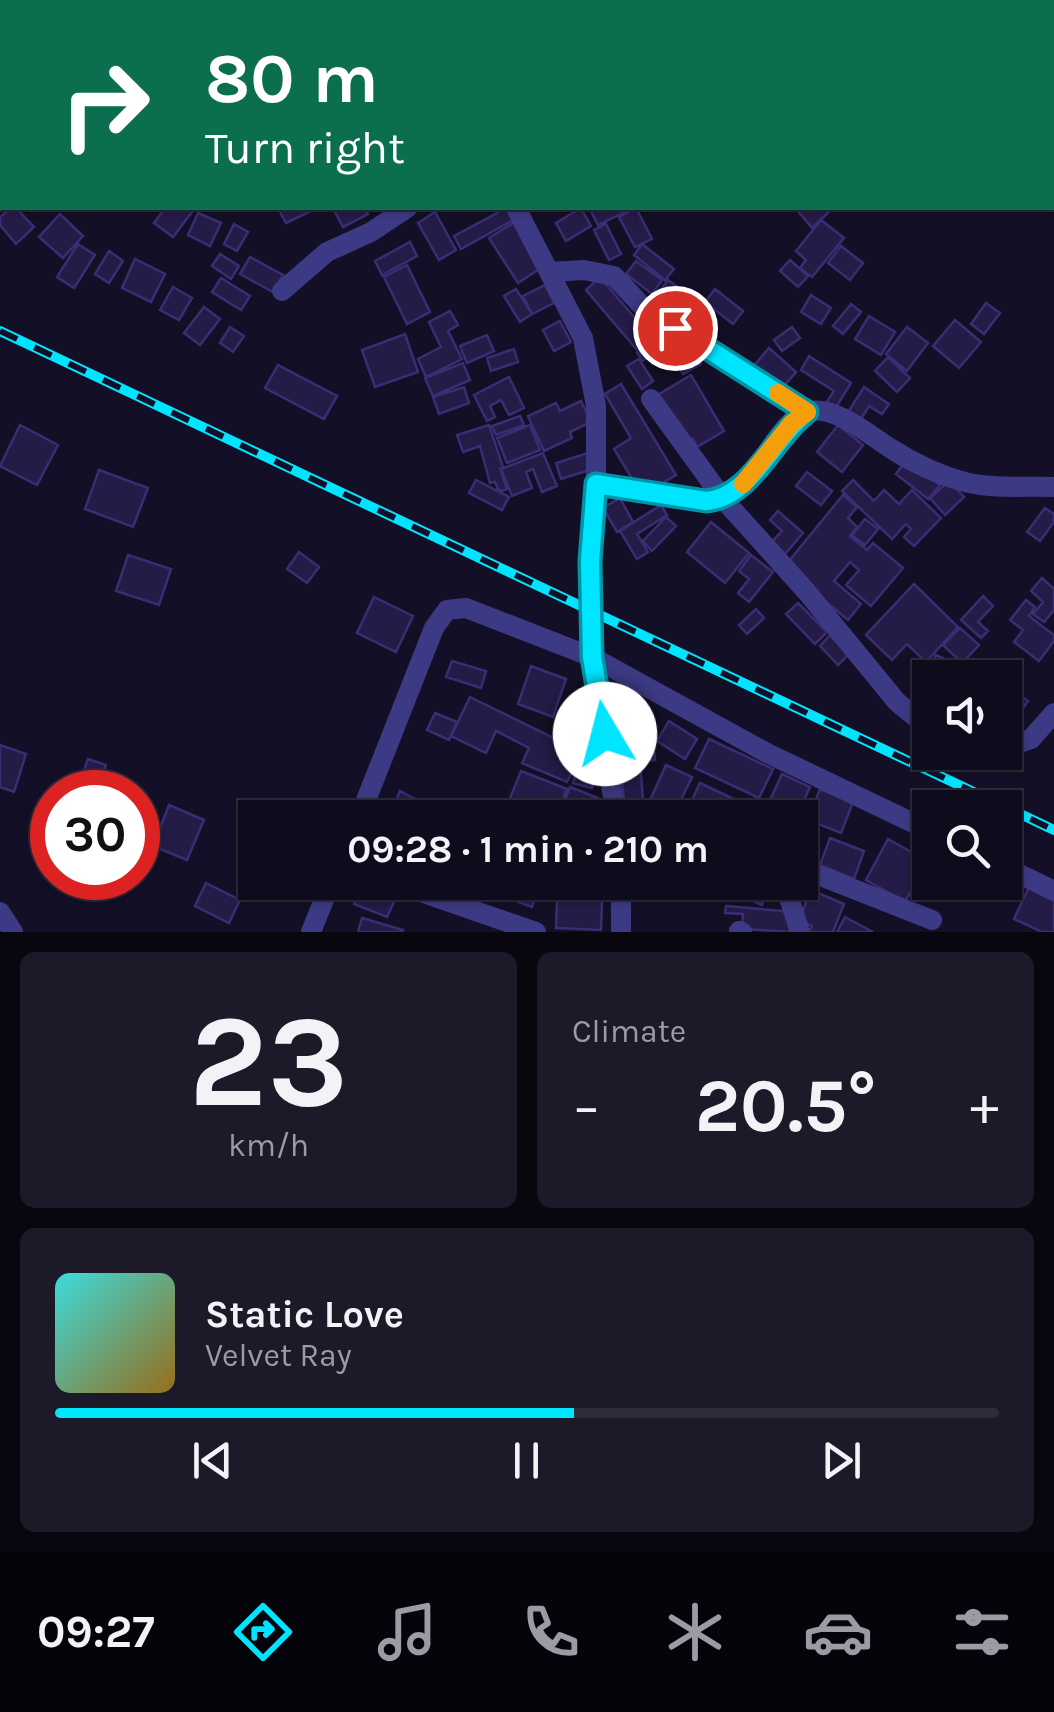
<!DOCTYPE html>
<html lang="en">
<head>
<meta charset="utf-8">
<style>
  :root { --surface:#0e0b1c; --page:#1c1929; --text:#f1f3f6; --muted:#9b9ba3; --line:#2e2b3b; --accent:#00e5ff }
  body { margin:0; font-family:Karla,sans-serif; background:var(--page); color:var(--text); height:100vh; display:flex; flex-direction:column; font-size:38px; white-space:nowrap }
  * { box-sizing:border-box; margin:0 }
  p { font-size:32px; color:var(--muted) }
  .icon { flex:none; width:55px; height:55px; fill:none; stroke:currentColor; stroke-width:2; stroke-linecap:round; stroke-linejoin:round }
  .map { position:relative; height:932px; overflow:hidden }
  .side { display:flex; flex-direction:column; gap:20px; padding:20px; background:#08060f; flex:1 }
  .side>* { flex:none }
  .hud { position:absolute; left:0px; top:0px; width:1055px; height:210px; box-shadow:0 2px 8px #0004,0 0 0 2px var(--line); background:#0b6e4f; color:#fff; overflow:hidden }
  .tools { position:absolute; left:912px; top:660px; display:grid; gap:20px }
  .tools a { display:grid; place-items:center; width:110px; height:110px; border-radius:0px; background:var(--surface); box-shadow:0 2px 8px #0004,0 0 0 2px var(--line); font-size:50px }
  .speed { position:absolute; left:30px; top:770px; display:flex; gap:20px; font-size:50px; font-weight:700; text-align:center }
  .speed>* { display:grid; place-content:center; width:130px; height:130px; border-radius:50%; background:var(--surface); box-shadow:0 2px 8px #0004,0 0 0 2px var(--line); line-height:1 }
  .speed .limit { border:15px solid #d22; background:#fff; color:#111 }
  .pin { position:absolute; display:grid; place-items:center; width:85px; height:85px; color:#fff; margin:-42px; border:5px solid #fff; border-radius:50%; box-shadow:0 2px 10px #0007 }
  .me { position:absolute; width:110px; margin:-55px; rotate:352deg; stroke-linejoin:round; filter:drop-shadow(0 0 8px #0008) }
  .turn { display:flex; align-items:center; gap:35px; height:210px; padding:0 40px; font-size:45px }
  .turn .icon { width:130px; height:130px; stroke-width:2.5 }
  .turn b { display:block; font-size:70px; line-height:85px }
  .big { font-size:75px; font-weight:700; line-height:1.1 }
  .side .card { flex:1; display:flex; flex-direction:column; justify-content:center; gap:15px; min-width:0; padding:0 35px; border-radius:15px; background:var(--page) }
  .side .dial { align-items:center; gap:0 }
  .dial b { font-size:130px; line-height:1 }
  .song { display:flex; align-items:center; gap:30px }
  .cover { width:120px; height:120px; border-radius:15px; background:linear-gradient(135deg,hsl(180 70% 55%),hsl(40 70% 35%)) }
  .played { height:10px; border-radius:5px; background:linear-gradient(90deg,var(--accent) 55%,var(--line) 55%) }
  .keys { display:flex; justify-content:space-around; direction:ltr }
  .heat { display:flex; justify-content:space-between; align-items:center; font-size:55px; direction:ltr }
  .side .tiles { flex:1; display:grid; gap:20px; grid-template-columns:1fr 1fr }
  .card:last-child { grid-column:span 2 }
  .trip { position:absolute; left:238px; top:800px; width:580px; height:100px; border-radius:0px; background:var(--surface); box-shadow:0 2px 8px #0004,0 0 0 2px var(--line); font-weight:700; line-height:100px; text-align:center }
  .tab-bar { display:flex; height:160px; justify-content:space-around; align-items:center; background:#06040b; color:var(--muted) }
  .tab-bar .icon { width:70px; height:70px }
  .tab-bar .current { color:var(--accent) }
  .tab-bar b { font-size:45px; color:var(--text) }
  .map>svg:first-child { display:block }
</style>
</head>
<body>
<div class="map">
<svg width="1054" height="932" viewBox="0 0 1054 932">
  <rect width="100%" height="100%" fill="#130f26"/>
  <!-- building -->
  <path fill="#241b47" stroke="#3b2d73" stroke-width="2.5" d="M11,208H16L34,227L16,244L0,225V217Z
    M165,208H195L173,237L154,223Z
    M278,208H312L313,210L286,223Z
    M333,208H364L368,214L343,227Z
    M493,208H512L517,218L461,249L454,236L497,213Z
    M581,208L591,226L566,241L556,223Z
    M594,208H633L598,225L590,209Z
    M636,208L652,239L635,247L619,217Z
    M800,208H826L830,211L812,228L797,210Z
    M435,212L456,250L439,260L418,223Z
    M198,213L221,223L210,246L188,235Z
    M60,214L83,236L63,258L39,237Z
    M821,220L844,238L812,277L800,268L806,260L796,251Z
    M515,222L544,266L518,283L489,238Z
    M234,224L248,232L237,251L224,244Z
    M606,224L621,254L609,260L594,230Z
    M410,242L417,256L382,275L375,261Z
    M78,244L95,255L74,288L57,277Z
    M642,244L674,269L665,280L634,255Z
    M841,246L863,263L850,280L828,263Z
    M109,251L123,261L109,283L95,274Z
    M220,254L239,266L231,279L212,266Z
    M250,257L283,275L273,292L240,274Z
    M135,259L165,274L151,302L122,288Z
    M790,260L808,276L798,287L780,271Z
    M636,261L662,280L652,294L626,274Z
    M407,265L430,312L407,324L384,277Z
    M600,277L639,323L651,313L669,334L643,357L586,290Z
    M221,278L250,296L241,310L212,292Z
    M668,280L682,290L663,317L649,307Z
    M545,285L554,303L532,314L523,296Z
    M173,287L192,298L179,320L160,310Z
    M516,289L532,314L520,322L504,296Z
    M715,289L743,311L733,324L705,302Z
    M683,293L696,300L681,329L667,321Z
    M811,295L831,308L821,324L801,312Z
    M986,303L1000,313L984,334L971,324Z
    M851,304L861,312L843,334L833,326Z
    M204,307L220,319L200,345L184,333Z
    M450,311L458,325L448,331L462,359L426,377L418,359L441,347L429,322Z
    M702,314L715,333L701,342L689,323Z
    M869,316L895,332L881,355L855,339Z
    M955,320L981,342L959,368L933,346Z
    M560,321L571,342L554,351L543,330Z
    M230,327L244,336L233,352L220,343Z
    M792,327L800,338L782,351L774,340Z
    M907,327L928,343L907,371L886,354Z
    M405,334L418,372L375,387L362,350Z
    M668,334L673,342L642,361L637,353Z
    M487,335L494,351L467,363L460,346Z
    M687,337L701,364L683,374L668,347Z
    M769,348L796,372L773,399L746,375Z
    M514,349L518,362L491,371L487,358Z
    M809,356L851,383L833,412L824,406L834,391L801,370Z
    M888,357L910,378L897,392L875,371Z
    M639,359L653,381L642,389L627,366Z
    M463,363L470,380L433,396L425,378Z
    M278,365L337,396L324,419L265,388Z
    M691,375L724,431L697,447L693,439L679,447L651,399Z
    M509,377L524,408L509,415L501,400L490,406L495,417L487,421L474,395Z
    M621,384L676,475L642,495L614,449L631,438L605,394Z
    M464,387L469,403L439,414L433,397Z
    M864,387L889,404L882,414L869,406L859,422L847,414Z
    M581,401L591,422L570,432L572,438L544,451L528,416L556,403L560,411Z
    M520,416L524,425L496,435L492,426Z
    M20,425L58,445L37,485L0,466Z
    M489,425L503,467L500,468L507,489L502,491L498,489L495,482L490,483L480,446L463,452L457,435Z
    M530,425L540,450L507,463L497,438Z
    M838,425L863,445L842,472L817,452Z
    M543,453L557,486L542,492L533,469L526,472L532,488L512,496L501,469Z
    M588,453L593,469L561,479L556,463Z
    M907,459L940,485L928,499L896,474Z
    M99,470L148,488L133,527L85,509Z
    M807,472L832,491L821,505L796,486Z
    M476,480L509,497L502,510L469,493Z
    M853,480L874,501L884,490L899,504L912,490L941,518L914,546L904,537L911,529L906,524L892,539L842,491Z
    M949,481L964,497L945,515L930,498Z
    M843,495L857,507L848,518L857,527L850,536L867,550L873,543L903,568L871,606L846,585L859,570L850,562L834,581L861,604L848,620L784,567Z
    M620,498L633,522L617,532L603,508Z
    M661,505L667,515L637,534L648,552L637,559L620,531Z
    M1045,508L1054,514V522L1040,541L1027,532Z
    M778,511L803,533L781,559L767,547L782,531L770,520Z
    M666,517L676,526L652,551L643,541Z
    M865,519L878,529L865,545L852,535Z
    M711,522L749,553L725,583L687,552Z
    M299,552L319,567L307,583L287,569Z
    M128,555L171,569L159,605L116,591Z
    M751,555L773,572L749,602L738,593L749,579L739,571Z
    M1042,578L1054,589V610L1044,622L1033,614L1043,602L1031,591Z
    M914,584L958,627L926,662L907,644L892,660L866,635Z
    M983,596L993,606L978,622L988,631L981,638L961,620Z
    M374,597L413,616L396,652L357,633Z
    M1026,600L1035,607L1029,616L1054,635V641L1039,661L1014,642L1023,630L1010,620Z
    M798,603L827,632L815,644L786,614Z
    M756,609L764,618L747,634L739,625Z
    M960,628L979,645L962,663L943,645Z
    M830,635L849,654L838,665L820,646Z
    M936,655L960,666L955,678H940L928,672Z
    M452,661L486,671L481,688L446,677Z
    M531,666L566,679L553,717L518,704Z
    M1005,685L1028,701L1006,732L1005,731Z
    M470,697L582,752L567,782L522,763L529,748L496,731L486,753L451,736Z
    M435,713L457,722L449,740L427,730Z
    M652,716L655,760L640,761L643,800L624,801L617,718Z
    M669,721L697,739L685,759L657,741Z
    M709,739L773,769L759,798L695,768Z
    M0,745L26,754L14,792L0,787Z
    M583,747L602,752L592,788L573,783Z
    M88,759L106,765L97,792L78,787Z
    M666,765L692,777L676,810L651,798Z
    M521,771L567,789L556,818H543L508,803Z
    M782,774L810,787L798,813L770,800Z
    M700,783L759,811L756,818H691L685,815Z
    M570,787L598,798L594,810L579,805L574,818H558Z
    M820,789L853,802L841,833L808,820Z
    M400,791L417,800L411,813L394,805Z
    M169,805L204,820L187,860L153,846Z
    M830,838L864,851L854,879L820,865Z
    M888,839L927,861L905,902L866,880Z
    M519,882H540L532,907L513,900Z
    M743,882H771L762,905L749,899L753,887Z
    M206,883L240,900L229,923L195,906Z
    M1029,887L1054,899V932H1042L1014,919Z
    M360,888L394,902L387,917L354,904Z
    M811,890L844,904L833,932H809L812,926L799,920Z
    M557,899L602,901L601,930L556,928Z
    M726,906L794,912L792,932L742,929L743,914L725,913Z
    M845,917L873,932H837Z
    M362,918L403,930L402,932H358Z"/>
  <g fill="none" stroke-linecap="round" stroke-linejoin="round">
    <!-- street -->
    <path stroke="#3d3a85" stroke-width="20" d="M448,0L449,2
      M94,2L97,0
      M0,91L2,89
      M516,208L583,338L596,406V484L590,561L592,657L616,818
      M549,272L584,270L614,276L642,306L807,412
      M282,291L327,252L371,232L407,208
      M651,399L724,500L806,591L897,702L930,729
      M596,484L706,501C760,497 769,425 807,412C832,403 871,436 890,448C913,463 943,477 969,483C996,489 1026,486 1054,487
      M1005,748L1031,739L1054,713
      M615,805L650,818
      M359,818L434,628L447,610L466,608L592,657L767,753L930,831
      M1005,867L1054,891
      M800,874L808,871L932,920
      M392,882L536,932
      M621,882V932
      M784,882L800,932
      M0,912L13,932
      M739,931L742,932
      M311,932L331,882"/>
    <defs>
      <path id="rail" d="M0,331L1054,830"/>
    </defs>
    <!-- rail casing -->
    <use href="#rail" stroke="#00e5ff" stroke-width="10"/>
    <!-- rail -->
    <use href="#rail" stroke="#130f26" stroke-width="6" stroke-dasharray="19" stroke-linecap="butt"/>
  </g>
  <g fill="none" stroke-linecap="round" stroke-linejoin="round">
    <defs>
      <path id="route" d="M605,734L592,657L590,561L596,484L706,501C752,497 772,438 807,412L675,328"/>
    </defs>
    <!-- route casing -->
    <use href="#route" stroke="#0095a6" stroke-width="25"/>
    <!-- route -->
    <use href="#route" stroke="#00e5ff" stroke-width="18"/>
    <!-- slow -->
    <path stroke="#f59e0b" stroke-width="18" d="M743,484L792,423L807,412L778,393"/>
  </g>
</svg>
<div class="tools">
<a><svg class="icon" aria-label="sound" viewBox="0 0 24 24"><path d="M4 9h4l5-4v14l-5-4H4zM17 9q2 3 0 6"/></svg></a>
<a><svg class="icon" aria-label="search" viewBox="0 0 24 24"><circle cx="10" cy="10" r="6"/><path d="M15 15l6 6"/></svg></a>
</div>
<div class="speed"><div class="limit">30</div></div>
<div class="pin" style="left:675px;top:328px;background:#d93025"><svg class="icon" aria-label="arrive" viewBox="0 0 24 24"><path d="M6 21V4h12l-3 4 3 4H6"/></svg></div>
<svg class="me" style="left:605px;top:734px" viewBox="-20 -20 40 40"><circle r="19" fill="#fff"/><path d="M0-13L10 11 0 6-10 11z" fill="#00e5ff"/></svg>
<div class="trip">09:28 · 1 min · 210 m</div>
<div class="hud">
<div class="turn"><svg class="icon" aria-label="right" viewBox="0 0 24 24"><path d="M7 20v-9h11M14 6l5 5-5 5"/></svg><div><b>80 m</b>Turn right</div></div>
</div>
</div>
<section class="side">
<div class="tiles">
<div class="card dial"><b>23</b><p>km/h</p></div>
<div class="card"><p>Climate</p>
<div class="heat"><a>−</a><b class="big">20.5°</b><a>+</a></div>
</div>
<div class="card">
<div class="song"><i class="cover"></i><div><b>Static Love</b><p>Velvet Ray</p></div></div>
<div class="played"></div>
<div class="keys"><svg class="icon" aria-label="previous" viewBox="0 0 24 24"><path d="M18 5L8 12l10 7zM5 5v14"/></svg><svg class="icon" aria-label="pause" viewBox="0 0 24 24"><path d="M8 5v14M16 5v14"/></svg><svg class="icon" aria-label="next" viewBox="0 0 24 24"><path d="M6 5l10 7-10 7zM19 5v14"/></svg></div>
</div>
</div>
</section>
<nav class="tab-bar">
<b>09:27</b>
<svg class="icon current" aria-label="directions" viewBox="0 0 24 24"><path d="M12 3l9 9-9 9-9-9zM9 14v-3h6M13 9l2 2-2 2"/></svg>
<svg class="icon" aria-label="music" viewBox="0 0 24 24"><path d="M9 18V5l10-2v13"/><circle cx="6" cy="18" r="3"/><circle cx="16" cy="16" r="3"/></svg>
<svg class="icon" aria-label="phone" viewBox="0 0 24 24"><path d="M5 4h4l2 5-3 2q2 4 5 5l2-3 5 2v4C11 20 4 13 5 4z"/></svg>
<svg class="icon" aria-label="climate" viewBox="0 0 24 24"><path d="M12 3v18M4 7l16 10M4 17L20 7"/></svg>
<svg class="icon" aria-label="car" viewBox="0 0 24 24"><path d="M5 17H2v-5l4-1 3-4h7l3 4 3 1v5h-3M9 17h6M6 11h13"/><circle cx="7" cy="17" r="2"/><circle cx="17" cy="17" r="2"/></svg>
<svg class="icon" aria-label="filters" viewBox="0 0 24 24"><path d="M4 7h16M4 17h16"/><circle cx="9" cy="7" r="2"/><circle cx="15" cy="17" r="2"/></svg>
</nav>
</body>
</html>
